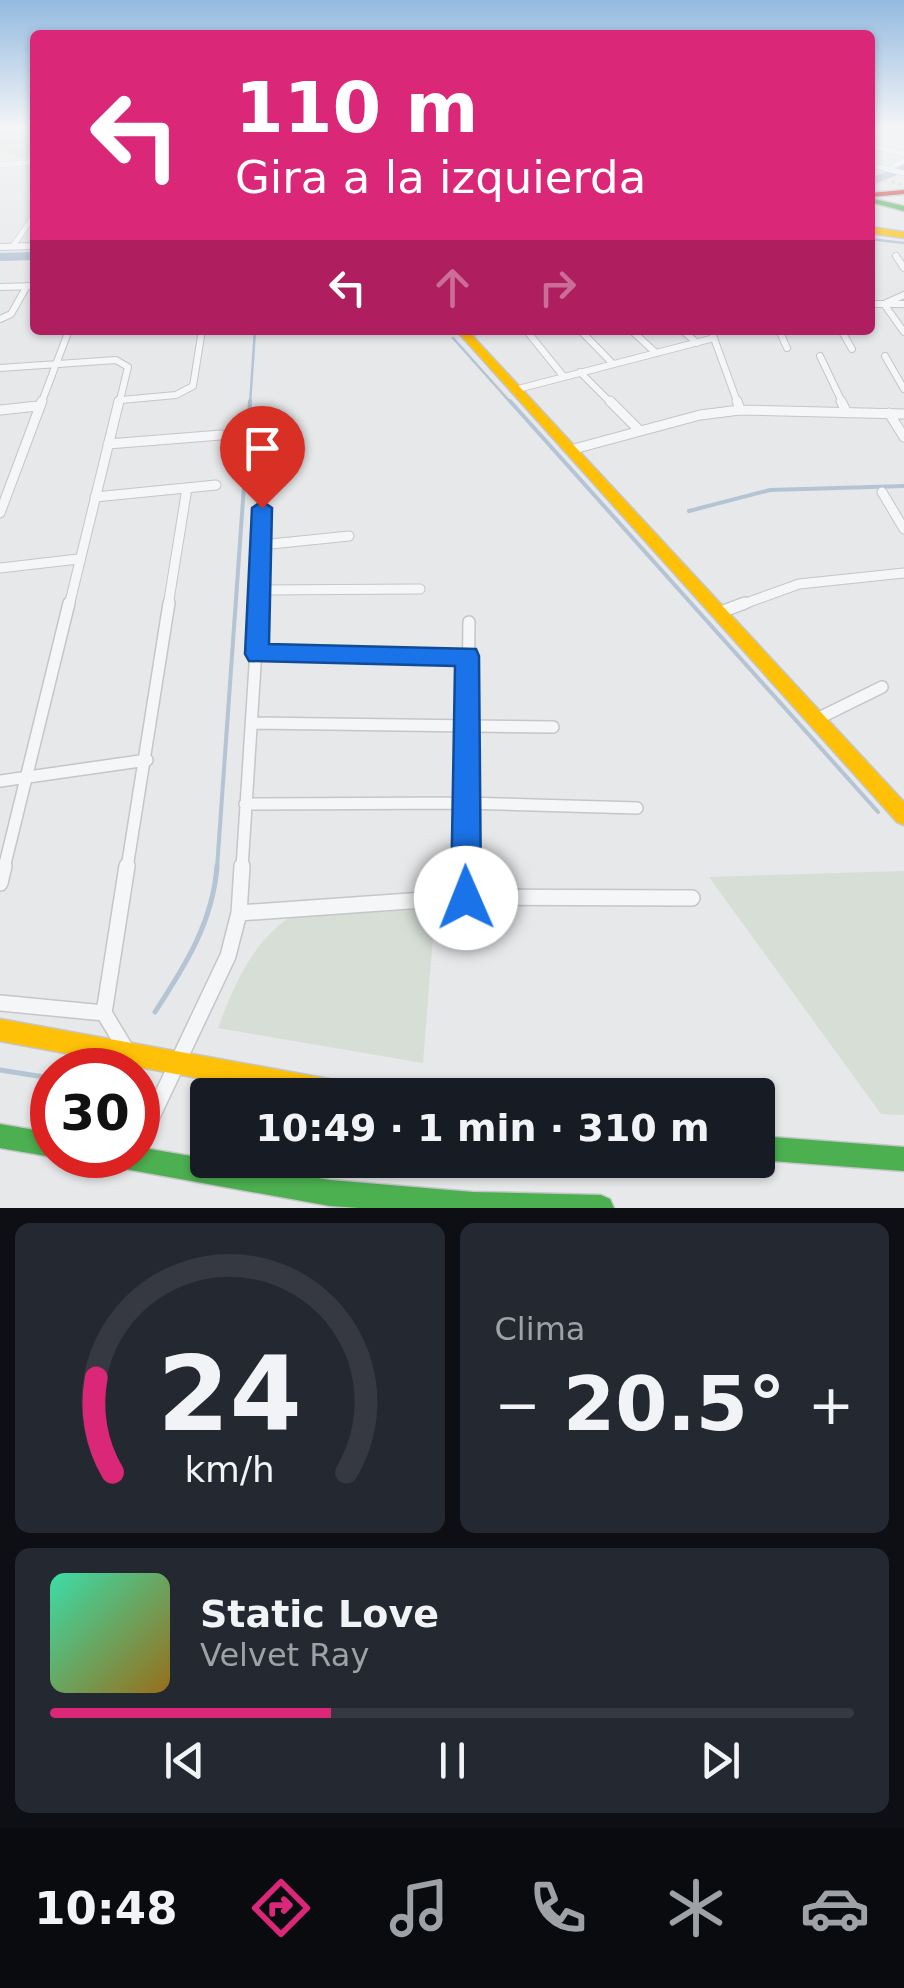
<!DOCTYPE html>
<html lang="es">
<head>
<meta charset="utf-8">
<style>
  :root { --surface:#171b24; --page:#242831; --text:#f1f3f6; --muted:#9ea1a6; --line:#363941; --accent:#db2777 }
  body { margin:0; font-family:"DejaVu Sans",sans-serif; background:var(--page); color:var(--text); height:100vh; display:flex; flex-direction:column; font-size:38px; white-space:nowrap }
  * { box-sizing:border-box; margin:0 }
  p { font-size:32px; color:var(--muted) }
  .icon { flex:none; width:55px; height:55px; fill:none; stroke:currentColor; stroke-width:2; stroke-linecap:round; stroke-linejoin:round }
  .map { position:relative; height:1208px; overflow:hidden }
  .side { display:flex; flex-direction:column; gap:15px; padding:15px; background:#0d0f14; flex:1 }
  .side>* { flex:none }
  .banner { position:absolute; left:30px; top:30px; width:845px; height:305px; border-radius:10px; box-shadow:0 2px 8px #0004; background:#db2777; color:#fff; overflow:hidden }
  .speed { position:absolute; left:30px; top:1048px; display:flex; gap:20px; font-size:50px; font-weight:700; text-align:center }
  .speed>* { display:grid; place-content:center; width:130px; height:130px; border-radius:50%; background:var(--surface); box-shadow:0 2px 8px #0004; line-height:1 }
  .speed .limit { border:15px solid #d22; background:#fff; color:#111 }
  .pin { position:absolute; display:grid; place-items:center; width:85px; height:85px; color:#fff; margin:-102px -42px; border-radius:50% 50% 50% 0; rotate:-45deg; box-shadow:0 0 10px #0007 }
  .pin .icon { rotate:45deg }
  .me { position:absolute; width:110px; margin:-55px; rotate:359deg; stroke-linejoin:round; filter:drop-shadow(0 0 8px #0008) }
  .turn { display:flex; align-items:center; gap:35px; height:210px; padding:0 40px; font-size:45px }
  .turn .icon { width:130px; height:130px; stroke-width:2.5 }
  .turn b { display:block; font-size:70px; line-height:85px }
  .lanes { display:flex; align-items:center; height:95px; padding:0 40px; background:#0003; justify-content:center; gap:50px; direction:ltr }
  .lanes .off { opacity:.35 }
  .big { font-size:75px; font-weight:700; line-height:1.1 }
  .side .card { flex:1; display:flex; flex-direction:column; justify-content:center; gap:15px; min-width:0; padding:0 35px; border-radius:15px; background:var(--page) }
  .side .dial { align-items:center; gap:0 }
  .dial svg { height:260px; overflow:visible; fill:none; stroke:var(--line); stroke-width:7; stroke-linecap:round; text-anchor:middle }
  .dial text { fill:var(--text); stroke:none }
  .song { display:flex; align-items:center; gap:30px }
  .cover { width:120px; height:120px; border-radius:15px; background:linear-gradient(135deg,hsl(160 70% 55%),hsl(40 70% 35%)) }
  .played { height:10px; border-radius:5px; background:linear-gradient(90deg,var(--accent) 35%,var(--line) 35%) }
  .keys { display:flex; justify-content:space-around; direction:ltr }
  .heat { display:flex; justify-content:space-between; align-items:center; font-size:55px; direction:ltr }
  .side .tiles { flex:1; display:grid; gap:15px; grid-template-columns:1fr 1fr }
  .card:last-child { grid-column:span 2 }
  .trip { position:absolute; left:190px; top:1078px; width:585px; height:100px; border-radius:10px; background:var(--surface); box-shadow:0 2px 8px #0004; font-weight:700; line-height:100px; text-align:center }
  .menu { display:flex; height:160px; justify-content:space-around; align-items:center; background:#090b0e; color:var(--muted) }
  .menu .icon { width:70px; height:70px }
  .menu .selected { color:var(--accent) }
  .menu b { font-size:45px; color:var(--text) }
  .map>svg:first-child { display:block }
</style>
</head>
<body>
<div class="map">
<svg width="904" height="1208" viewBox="0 0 904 1208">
  <rect width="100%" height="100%" fill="#e6e8ea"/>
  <!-- green -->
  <path fill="#d6ded6" d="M0,127H35V157H19L0,150Z
    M904,871V1115L881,1114L709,877Z
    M435,910L423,1063L218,1028C235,983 255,935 299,912Z"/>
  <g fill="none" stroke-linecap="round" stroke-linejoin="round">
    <!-- stream-far2 -->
    <path stroke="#b4c4d5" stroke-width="2.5" d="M870,239L904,243
      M453,338L512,404
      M250,404L255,330"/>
    <!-- stream-far1 -->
    <path stroke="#b4c4d5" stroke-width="4" d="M510,401L878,812
      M689,511L770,490L904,486
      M217,868L250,401"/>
    <!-- stream -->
    <path stroke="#b4c4d5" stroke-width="5" d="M155,1012C185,966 213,922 217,866
      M0,1070L44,1077"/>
    <!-- river -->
    <path fill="#b4c4d5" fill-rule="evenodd" d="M904,165V172L870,186V178Z
      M35,252V260L0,261V253Z"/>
    <defs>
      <path id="street-far4" d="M870,135L890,127
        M870,145L904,154
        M0,165L35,162
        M870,165L904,173
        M893,166L904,161
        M13,246L35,214
        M0,247L35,246"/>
      <path id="street-far3" d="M0,247L35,246
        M896,256L904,268
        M0,287L35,286
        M904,295L884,304L904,332
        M870,304H904
        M0,319L11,314L27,286
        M526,330L564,377
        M580,330L613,364
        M631,330L656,353
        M682,330L697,343
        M711,330L738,404
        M779,330L787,348
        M841,330L852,349
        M465,334L481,330
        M820,356L843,404
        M885,356L904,389
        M0,368L116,360L128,367L119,404
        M580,372L612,404
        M518,389L714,338
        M121,400L176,395L193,386L202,330
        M41,404L69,330"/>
      <path id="street-far2" d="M610,401L640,431
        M737,401L740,410
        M841,401L847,413
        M0,410L38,406
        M889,413L904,437
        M108,444L221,435
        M570,450L700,415L740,410L904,414
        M882,492L904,529
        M95,497L216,485
        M0,513L42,401
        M261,545L349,536
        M0,568L78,559
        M260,590L420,589
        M69,606L119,401
        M168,606L187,488
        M259,606L262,508
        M738,606L799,584L904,573"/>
      <path id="street-far1" d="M718,613L745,603
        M257,654L467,656
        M817,719L882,687
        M252,723L553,727
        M0,781L147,760
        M245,804L464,803L637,808
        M4,868L69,603
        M127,868L169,603
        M242,868L259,603
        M466,868L469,622"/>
      <path id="street" d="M0,883L4,866
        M466,897V866
        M239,913L466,897L692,898
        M0,1003L104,1013L127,1051
        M104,1013L127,866
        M138,1146L228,956L239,913L242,866"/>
      <path id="fast" d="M870,198L904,206V211L870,202Z
        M0,1124L52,1133V1155H57L52,1157L0,1148Z
        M758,1136L904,1147V1171L758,1160Z
        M138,1147L330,1180L473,1192L601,1195L610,1199L614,1208H359L330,1206L114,1167L105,1164L102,1155H138Z"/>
      <path id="slow" d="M870,227L904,232V238L870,233Z
        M456,330H467L904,802V825L897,822Z
        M0,1019L351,1083L359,1087L363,1095H288L0,1041Z"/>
      <path id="jam" d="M904,190V194L870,197V193Z"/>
    </defs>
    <!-- street-far4 casing -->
    <use href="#street-far4" stroke="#c4c6c8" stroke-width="6"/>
    <!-- street-far3 casing -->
    <use href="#street-far3" stroke="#c4c6c8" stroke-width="8"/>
    <!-- street-far2 casing -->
    <use href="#street-far2" stroke="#c4c6c8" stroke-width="11"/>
    <!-- street-far1 casing -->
    <use href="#street-far1" stroke="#c4c6c8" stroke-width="14"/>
    <!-- street casing -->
    <use href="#street" stroke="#c4c6c8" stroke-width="18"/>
    <!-- fast casing -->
    <use href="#fast" stroke="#c4c6c8" stroke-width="3"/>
    <!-- slow casing -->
    <use href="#slow" stroke="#c4c6c8" stroke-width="3"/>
    <!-- jam casing -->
    <use href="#jam" stroke="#c4c6c8" stroke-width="3"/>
    <!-- street-far4 -->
    <use href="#street-far4" stroke="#f5f6f7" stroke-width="5"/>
    <!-- street-far3 -->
    <use href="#street-far3" stroke="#f5f6f7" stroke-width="6"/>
    <!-- street-far2 -->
    <use href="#street-far2" stroke="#f5f6f7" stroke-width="9"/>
    <!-- street-far1 -->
    <use href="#street-far1" stroke="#f5f6f7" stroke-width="11"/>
    <!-- street -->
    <use href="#street" stroke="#f5f6f7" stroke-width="15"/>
    <!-- fast -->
    <use href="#fast" fill="#4caf50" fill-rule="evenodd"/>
    <!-- slow -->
    <use href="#slow" fill="#ffc107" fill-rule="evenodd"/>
    <!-- jam -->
    <use href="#jam" fill="#c62828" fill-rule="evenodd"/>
    <!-- rail -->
    <path stroke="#cecfd2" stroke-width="2.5" stroke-dasharray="2.5 5" stroke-linecap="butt" d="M870,176L904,185"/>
  </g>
  <!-- sky -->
  <linearGradient id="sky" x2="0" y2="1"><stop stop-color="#93bae0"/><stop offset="0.43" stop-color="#f4f5f6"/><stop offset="1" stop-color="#f4f5f6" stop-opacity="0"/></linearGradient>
  <rect width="904" height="296" fill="url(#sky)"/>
  <!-- route -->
  <path fill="#1a73e8" stroke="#114b97" stroke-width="2.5" d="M262,501L272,508L269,644L476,649L479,656L481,898L477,908L466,913L455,908L451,898L455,666L249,661L245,654L252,508Z"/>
</svg>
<div class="speed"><div class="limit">30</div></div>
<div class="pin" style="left:262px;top:508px;background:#d93025"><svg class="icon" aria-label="arrive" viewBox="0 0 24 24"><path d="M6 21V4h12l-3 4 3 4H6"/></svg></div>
<svg class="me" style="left:466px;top:898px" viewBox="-20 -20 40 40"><circle r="19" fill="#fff"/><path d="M0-13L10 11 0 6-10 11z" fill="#1a73e8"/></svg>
<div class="trip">10:49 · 1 min · 310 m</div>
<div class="banner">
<div class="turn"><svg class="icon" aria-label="left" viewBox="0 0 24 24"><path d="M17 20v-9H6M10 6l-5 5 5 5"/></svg><div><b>110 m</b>Gira a la izquierda</div></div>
<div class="lanes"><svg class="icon" aria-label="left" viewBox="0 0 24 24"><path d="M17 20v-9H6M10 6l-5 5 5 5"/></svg><svg class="icon off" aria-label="ahead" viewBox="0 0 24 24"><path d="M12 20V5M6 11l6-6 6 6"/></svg><svg class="icon off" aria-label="right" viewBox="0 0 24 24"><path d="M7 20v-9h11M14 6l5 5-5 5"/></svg></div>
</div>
</div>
<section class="side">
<div class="tiles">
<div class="card dial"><svg viewBox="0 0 100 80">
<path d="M14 69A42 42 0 1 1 86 69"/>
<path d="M14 69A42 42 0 0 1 9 40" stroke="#db2777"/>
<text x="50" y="56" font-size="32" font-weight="700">24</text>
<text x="50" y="72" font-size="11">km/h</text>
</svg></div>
<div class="card"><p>Clima</p>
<div class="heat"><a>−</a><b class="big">20.5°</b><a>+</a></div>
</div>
<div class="card">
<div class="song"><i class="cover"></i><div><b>Static Love</b><p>Velvet Ray</p></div></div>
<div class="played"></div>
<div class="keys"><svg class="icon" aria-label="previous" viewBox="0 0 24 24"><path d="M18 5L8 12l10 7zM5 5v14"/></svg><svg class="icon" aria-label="pause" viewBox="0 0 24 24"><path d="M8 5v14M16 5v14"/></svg><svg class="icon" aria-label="next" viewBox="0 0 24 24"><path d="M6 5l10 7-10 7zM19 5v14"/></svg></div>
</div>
</div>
</section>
<nav class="menu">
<b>10:48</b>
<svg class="icon selected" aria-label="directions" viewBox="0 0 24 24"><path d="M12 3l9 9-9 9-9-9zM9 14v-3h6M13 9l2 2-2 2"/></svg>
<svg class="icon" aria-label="music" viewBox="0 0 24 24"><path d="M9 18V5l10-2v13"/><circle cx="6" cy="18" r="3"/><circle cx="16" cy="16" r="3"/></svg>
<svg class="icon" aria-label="phone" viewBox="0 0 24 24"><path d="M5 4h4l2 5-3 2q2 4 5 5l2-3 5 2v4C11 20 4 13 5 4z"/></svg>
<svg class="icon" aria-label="climate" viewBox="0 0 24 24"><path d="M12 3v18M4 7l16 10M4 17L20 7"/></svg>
<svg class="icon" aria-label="car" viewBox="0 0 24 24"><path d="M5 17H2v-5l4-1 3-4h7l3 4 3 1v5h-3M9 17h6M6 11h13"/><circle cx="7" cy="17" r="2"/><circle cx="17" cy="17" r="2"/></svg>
</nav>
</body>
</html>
